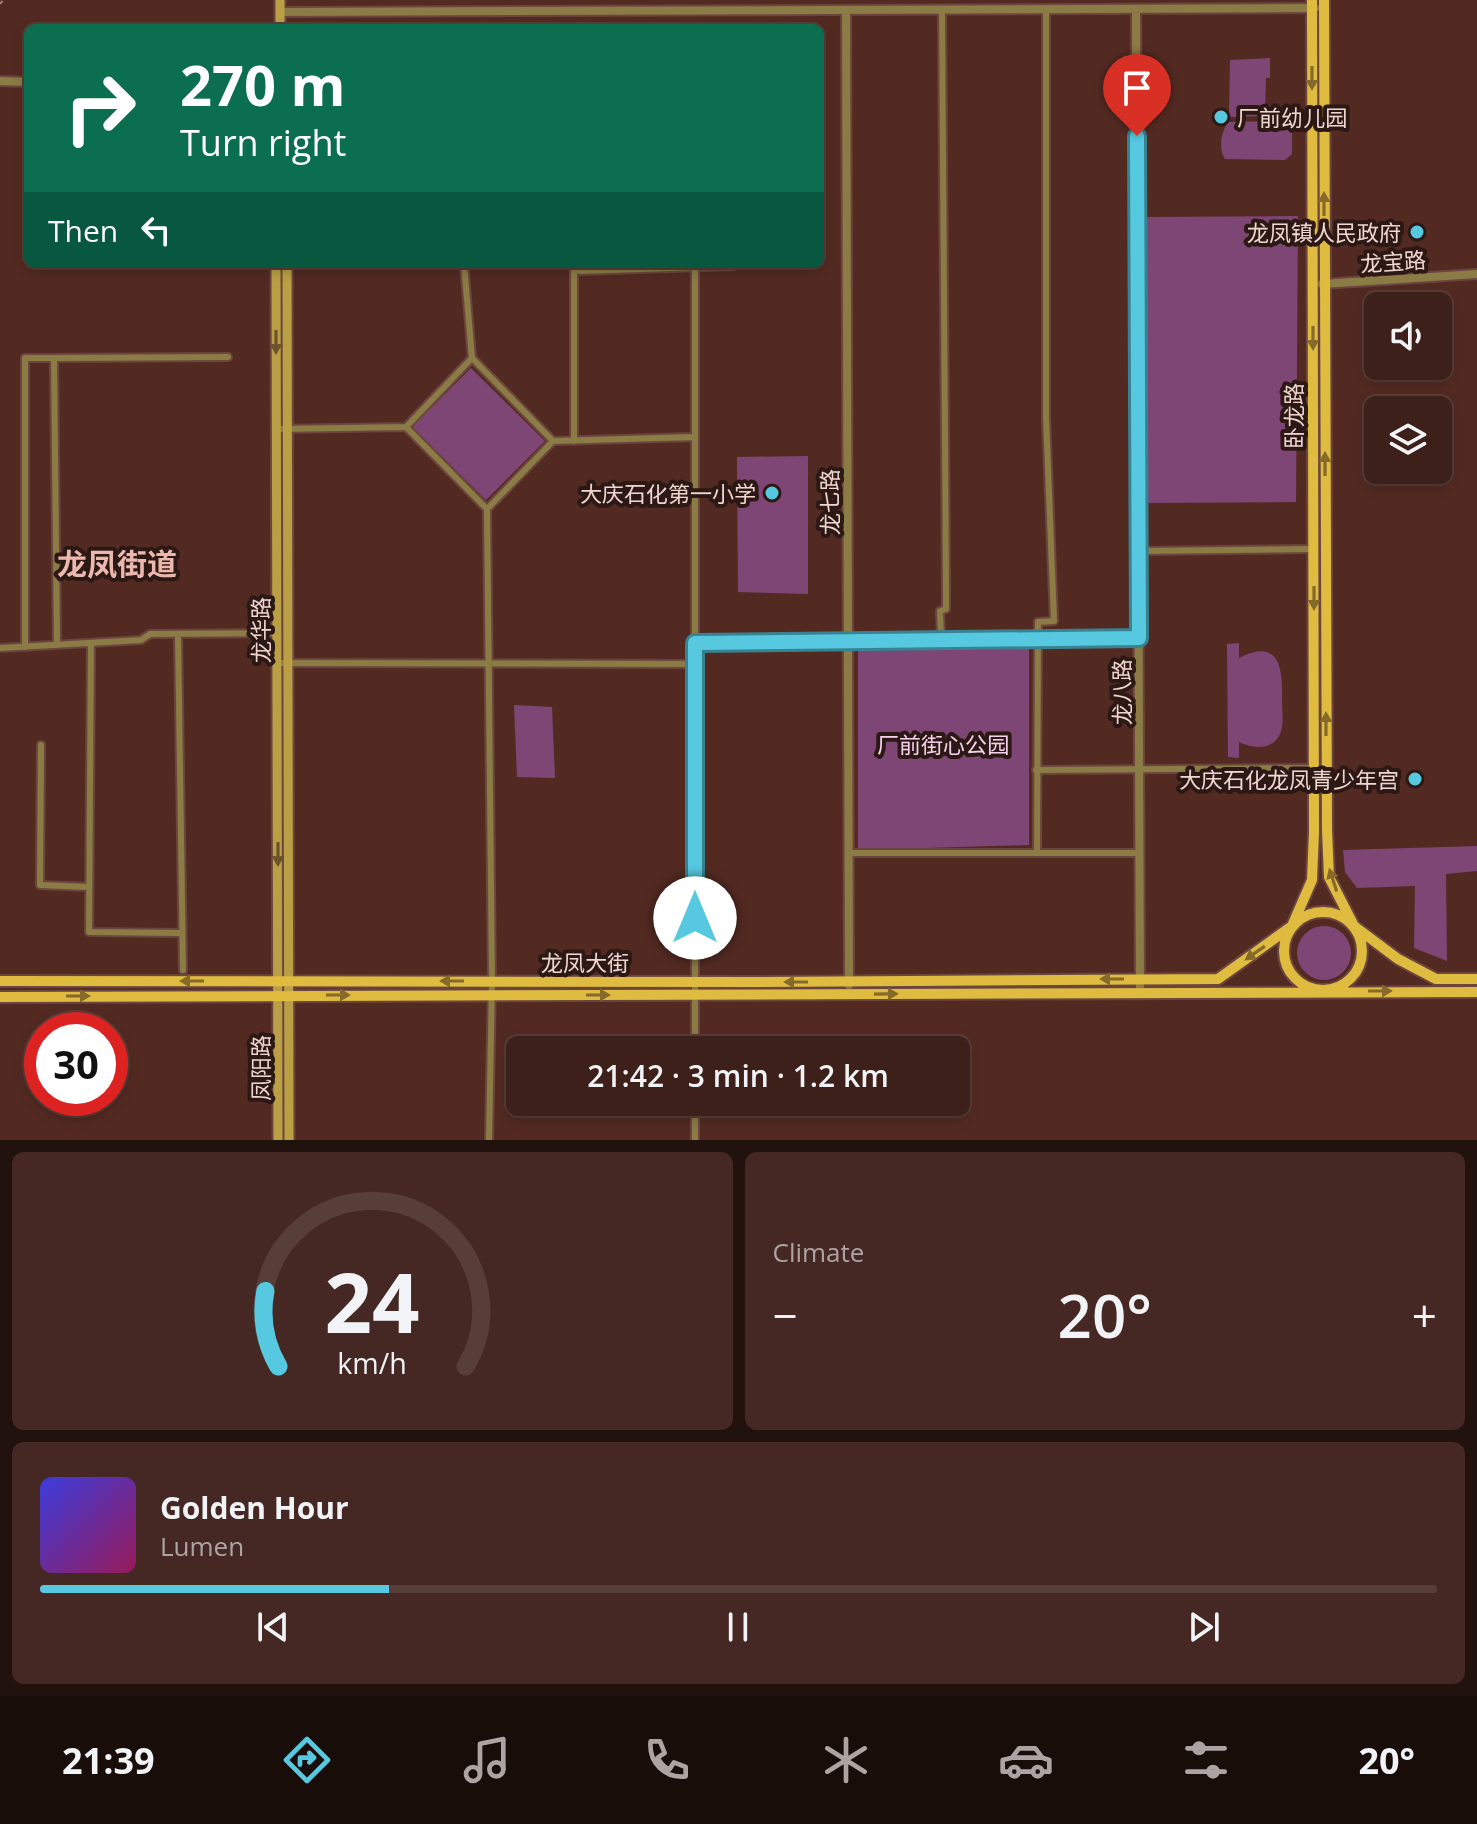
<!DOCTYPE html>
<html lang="en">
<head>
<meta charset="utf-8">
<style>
  :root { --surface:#3e201a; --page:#452823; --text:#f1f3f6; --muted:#ada3a2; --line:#573e39; --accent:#56c9e0 }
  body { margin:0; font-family:"Open Sans","Noto Sans SC",sans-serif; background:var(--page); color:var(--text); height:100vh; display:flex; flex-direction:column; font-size:30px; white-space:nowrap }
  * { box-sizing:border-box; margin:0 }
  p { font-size:26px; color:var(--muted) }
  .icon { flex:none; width:44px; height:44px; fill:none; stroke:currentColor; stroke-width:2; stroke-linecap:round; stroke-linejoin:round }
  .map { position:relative; height:1140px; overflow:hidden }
  .drawer { display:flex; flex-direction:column; gap:12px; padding:12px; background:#22120e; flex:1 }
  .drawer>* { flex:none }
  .banner { position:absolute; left:24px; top:24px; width:800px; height:244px; border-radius:12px; box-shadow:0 4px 12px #0003,0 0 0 2px var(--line); background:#0b6e4f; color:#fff; overflow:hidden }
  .controls { position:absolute; left:1364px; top:292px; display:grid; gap:16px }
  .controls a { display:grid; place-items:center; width:88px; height:88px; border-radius:12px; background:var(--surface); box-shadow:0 4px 12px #0003,0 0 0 2px var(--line); font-size:40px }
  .speed { position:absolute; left:24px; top:1012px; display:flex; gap:16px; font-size:40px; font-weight:700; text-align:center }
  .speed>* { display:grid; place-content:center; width:104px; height:104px; border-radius:50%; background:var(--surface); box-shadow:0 4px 12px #0003,0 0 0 2px var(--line); line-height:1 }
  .speed .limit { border:12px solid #d22; background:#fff; color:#111 }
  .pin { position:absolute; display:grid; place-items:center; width:68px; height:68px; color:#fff; margin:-82px -34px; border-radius:50% 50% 50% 0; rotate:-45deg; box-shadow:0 0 8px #0007 }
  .pin .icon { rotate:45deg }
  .me { position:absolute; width:88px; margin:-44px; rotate:0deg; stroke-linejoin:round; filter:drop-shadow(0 0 6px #0008) }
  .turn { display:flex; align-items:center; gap:28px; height:168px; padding:0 24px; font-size:36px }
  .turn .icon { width:104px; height:104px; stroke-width:2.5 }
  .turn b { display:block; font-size:56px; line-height:68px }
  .then { display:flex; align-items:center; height:76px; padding:0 24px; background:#0003; gap:16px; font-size:30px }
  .big { font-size:60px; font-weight:600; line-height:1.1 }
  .drawer .widget { flex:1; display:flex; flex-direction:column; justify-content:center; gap:12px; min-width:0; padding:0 28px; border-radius:12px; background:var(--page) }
  .drawer .dial { align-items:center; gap:0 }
  .dial svg { height:208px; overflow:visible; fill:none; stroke:var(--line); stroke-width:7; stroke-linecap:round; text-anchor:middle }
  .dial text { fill:var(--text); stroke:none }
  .song { display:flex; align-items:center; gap:24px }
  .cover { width:96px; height:96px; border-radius:12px; background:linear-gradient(135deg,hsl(240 70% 55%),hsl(330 70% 35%)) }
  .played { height:8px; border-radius:4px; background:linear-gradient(90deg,var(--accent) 25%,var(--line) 25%) }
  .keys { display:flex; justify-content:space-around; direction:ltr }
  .heat { display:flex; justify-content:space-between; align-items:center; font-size:44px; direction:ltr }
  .drawer .tiles { flex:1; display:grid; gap:12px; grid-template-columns:1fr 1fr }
  .widget:last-child { grid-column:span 2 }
  .trip { position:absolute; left:506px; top:1036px; width:464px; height:80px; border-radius:12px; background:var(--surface); box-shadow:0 4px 12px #0003,0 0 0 2px var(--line); font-weight:600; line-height:80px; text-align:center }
  .tab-bar { display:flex; height:128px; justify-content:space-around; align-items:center; background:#190d0a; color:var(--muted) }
  .tab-bar .icon { width:56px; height:56px }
  .tab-bar .on { color:var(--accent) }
  .tab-bar b { font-size:36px; color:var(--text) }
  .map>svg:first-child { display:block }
</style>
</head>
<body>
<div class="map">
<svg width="1477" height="1140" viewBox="0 0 1477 1140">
  <rect width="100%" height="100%" fill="#532a22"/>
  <!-- green -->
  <path fill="#7e4675" d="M1270,58V78H1266L1265,116L1229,117L1230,60Z
    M1286,121L1292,123V154L1285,160L1225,159C1218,148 1221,133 1228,122Z
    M1298,216L1296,502L1144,503L1146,217Z
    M471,368L545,441L486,500L412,427Z
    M808,456V594L738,592L737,457Z
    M1029,642V845L858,850V643Z
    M1239,643V658C1279,637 1283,668 1282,699C1282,709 1284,723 1281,731C1275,751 1253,749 1239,742V758L1228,757L1227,644Z
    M514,705L552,707L555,778L517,777Z
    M1477,846V871L1446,874L1447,961L1414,948L1415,886L1357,888L1345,872L1343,850Z
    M1297 953a27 27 0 1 1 54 0a27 27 0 1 1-54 0Z"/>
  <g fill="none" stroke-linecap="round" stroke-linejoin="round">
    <defs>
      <path id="minor" d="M464,264L472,358
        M567,264L579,271L733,266
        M695,267V1050
        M574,268V441
        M54,358L228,357
        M277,429L406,427
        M553,441L695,437
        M487,509L553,441L472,358L406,427L487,509L492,981L489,1140
        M1139,551L1314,549
        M178,634L183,970
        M941,639L940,611L946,609V588L942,10
        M91,643L89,932L182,933
        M695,643L1139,638
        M25,647V358H54L57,645
        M0,648L141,640L150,634L278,633
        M278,663L695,664
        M41,745L40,885L89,887
        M1036,770L1315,768
        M848,853H1140
        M1037,853L1038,622L1054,621L1046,417V9
        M695,1140V1102"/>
      <path id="tertiary" d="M1136,9L1140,991
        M846,10L849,985
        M280,12L1315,8
        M0,81L28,82
        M1322,284L1477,274"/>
      <path id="secondary" d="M280,0V28
        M276,264L278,1140
        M287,264L289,1140"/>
      <path id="primary" d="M1324,0L1327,830L1329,877L1354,926L1398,959L1436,979H1477
        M1284 951a39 39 0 1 1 78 0a39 39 0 1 1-78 0Z
        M0,981L758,982L1218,979L1292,926L1312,880L1314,832L1312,0
        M0,997L1477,992"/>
    </defs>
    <!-- minor casing -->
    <use href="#minor" stroke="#6c463e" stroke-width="10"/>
    <!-- tertiary casing -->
    <use href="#tertiary" stroke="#6c463e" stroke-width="12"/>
    <!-- secondary casing -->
    <use href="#secondary" stroke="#6c463e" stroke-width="13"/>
    <!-- primary casing -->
    <use href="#primary" stroke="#6c463e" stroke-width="14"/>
    <!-- minor -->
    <use href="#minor" stroke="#8b7b45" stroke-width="6"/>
    <!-- tertiary -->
    <use href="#tertiary" stroke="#8b7b45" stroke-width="8"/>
    <!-- secondary -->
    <use href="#secondary" stroke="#ba9f44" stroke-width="9"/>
    <!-- primary -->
    <use href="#primary" stroke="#dfbb3f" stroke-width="10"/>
    <!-- rail -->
    <path stroke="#a17f78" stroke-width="2" stroke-dasharray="4 8" stroke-linecap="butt" d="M0,4L3,0"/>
  </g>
  <!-- one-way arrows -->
  <defs><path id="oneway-solid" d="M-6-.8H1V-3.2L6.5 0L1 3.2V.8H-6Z" transform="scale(2)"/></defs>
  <g fill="#866a2a">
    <use href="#oneway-solid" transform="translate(1312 78) rotate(90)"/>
    <use href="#oneway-solid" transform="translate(1324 204) rotate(-90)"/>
    <use href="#oneway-solid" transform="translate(1313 338) rotate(90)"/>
    <use href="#oneway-solid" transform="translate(1325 464) rotate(-90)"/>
    <use href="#oneway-solid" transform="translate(1314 598) rotate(90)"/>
    <use href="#oneway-solid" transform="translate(1326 724) rotate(-90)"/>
    <use href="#oneway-solid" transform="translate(1333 880) rotate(-108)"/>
    <use href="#oneway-solid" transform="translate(1255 953) rotate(145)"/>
    <use href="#oneway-solid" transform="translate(1112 979) rotate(180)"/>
    <use href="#oneway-solid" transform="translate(192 981) rotate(180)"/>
    <use href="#oneway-solid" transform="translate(452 981) rotate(-180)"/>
    <use href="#oneway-solid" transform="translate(796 982) rotate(180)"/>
    <use href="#oneway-solid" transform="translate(1380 991)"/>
    <use href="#oneway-solid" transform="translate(886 994) rotate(-1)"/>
    <use href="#oneway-solid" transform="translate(338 995)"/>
    <use href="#oneway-solid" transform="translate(598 995)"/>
    <use href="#oneway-solid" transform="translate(78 996)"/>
  </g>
  <g fill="#6c552a">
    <use href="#oneway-solid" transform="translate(276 342) rotate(90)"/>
    <use href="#oneway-solid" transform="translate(278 854) rotate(90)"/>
  </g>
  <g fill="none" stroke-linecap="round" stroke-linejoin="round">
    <defs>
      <path id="route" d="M695,918V643L1139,638L1137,136"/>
    </defs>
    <!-- route casing -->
    <use href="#route" stroke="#388392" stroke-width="20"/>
    <!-- route -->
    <use href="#route" stroke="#56c9e0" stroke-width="14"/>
  </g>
  <!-- markers -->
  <g fill="#56c9e0" stroke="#2c1915" stroke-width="3">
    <circle cx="1221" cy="117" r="8"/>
    <circle cx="1417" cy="232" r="8"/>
    <circle cx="772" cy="493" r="8"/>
    <circle cx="1415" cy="779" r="8"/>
  </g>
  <g text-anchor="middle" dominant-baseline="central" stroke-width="8" stroke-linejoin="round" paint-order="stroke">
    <!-- poi labels -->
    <g font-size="22" fill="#f1d6d0" stroke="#2c1915" text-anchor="end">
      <text x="1237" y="117" text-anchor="start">厂前幼儿园</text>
      <text x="1401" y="232">龙凤镇人民政府</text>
      <text x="756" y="493">大庆石化第一小学</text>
      <text x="1399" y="779">大庆石化龙凤青少年宫</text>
    </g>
    <!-- street labels -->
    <g font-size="22" fill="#f1d6d0" stroke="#2c1915">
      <text transform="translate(1393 261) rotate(-4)">龙宝路</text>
      <text transform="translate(1293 416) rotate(-90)">卧龙路</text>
      <text transform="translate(829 502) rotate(-90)">龙七路</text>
      <text transform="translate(260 630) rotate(-90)">龙华路</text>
      <text transform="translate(1121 692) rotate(-90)">龙八路</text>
      <text x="585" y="962">龙凤大街</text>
      <text transform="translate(260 1068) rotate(-90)">凤阳路</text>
    </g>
    <!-- park labels -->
    <g font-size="22" fill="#f6d1ee" stroke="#2c1915">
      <text x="943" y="744">厂前街心公园</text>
    </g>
    <!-- district labels -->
    <g font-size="30" font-weight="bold" fill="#ecb7ac" stroke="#2c1915">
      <text x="117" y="563">龙凤街道</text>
    </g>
  </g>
</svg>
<div class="controls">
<a><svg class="icon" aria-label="sound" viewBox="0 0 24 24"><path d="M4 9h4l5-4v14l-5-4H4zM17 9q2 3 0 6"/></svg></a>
<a><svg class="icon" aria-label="layers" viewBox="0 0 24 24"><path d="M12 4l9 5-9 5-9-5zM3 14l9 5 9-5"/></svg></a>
</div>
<div class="speed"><div class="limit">30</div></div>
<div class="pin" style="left:1137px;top:136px;background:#d93025"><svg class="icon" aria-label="arrive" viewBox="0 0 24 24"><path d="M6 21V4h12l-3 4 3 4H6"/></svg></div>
<svg class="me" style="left:695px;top:918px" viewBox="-20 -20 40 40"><circle r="19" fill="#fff"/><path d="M0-13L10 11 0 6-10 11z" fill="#56c9e0"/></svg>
<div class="trip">21:42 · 3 min · 1.2 km</div>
<div class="banner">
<div class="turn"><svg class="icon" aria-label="right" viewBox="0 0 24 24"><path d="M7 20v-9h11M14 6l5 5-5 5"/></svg><div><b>270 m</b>Turn right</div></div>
<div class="then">Then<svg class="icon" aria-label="left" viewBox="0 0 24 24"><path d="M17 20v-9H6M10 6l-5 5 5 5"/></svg></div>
</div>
</div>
<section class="drawer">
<div class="tiles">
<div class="widget dial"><svg viewBox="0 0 100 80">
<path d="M14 69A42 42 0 1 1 86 69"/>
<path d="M14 69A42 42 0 0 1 9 40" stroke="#56c9e0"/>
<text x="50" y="56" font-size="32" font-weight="700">24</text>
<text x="50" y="72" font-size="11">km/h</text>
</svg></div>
<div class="widget"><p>Climate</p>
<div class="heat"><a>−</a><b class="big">20°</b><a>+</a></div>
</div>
<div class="widget">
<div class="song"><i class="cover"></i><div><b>Golden Hour</b><p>Lumen</p></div></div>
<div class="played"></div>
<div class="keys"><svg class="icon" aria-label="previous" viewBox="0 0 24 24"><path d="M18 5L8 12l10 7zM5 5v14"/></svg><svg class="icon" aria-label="pause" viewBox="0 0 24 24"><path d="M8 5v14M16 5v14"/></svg><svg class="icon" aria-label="next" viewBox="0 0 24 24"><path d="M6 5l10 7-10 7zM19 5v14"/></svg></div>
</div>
</div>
</section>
<nav class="tab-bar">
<b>21:39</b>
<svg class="icon on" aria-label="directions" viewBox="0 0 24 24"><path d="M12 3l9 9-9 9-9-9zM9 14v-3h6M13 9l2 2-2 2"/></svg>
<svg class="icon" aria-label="music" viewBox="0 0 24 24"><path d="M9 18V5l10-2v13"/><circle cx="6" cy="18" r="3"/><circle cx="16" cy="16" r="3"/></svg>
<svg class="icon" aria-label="phone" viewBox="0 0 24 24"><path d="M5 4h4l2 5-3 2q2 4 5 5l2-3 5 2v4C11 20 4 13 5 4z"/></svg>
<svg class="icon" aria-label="climate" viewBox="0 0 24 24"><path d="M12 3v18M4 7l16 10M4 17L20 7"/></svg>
<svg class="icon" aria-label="car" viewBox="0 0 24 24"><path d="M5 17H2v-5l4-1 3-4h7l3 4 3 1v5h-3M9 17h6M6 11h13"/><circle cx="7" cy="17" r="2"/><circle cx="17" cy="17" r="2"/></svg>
<svg class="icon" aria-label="filters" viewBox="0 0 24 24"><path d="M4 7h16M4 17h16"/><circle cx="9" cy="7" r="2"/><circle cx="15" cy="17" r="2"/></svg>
<b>20°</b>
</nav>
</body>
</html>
